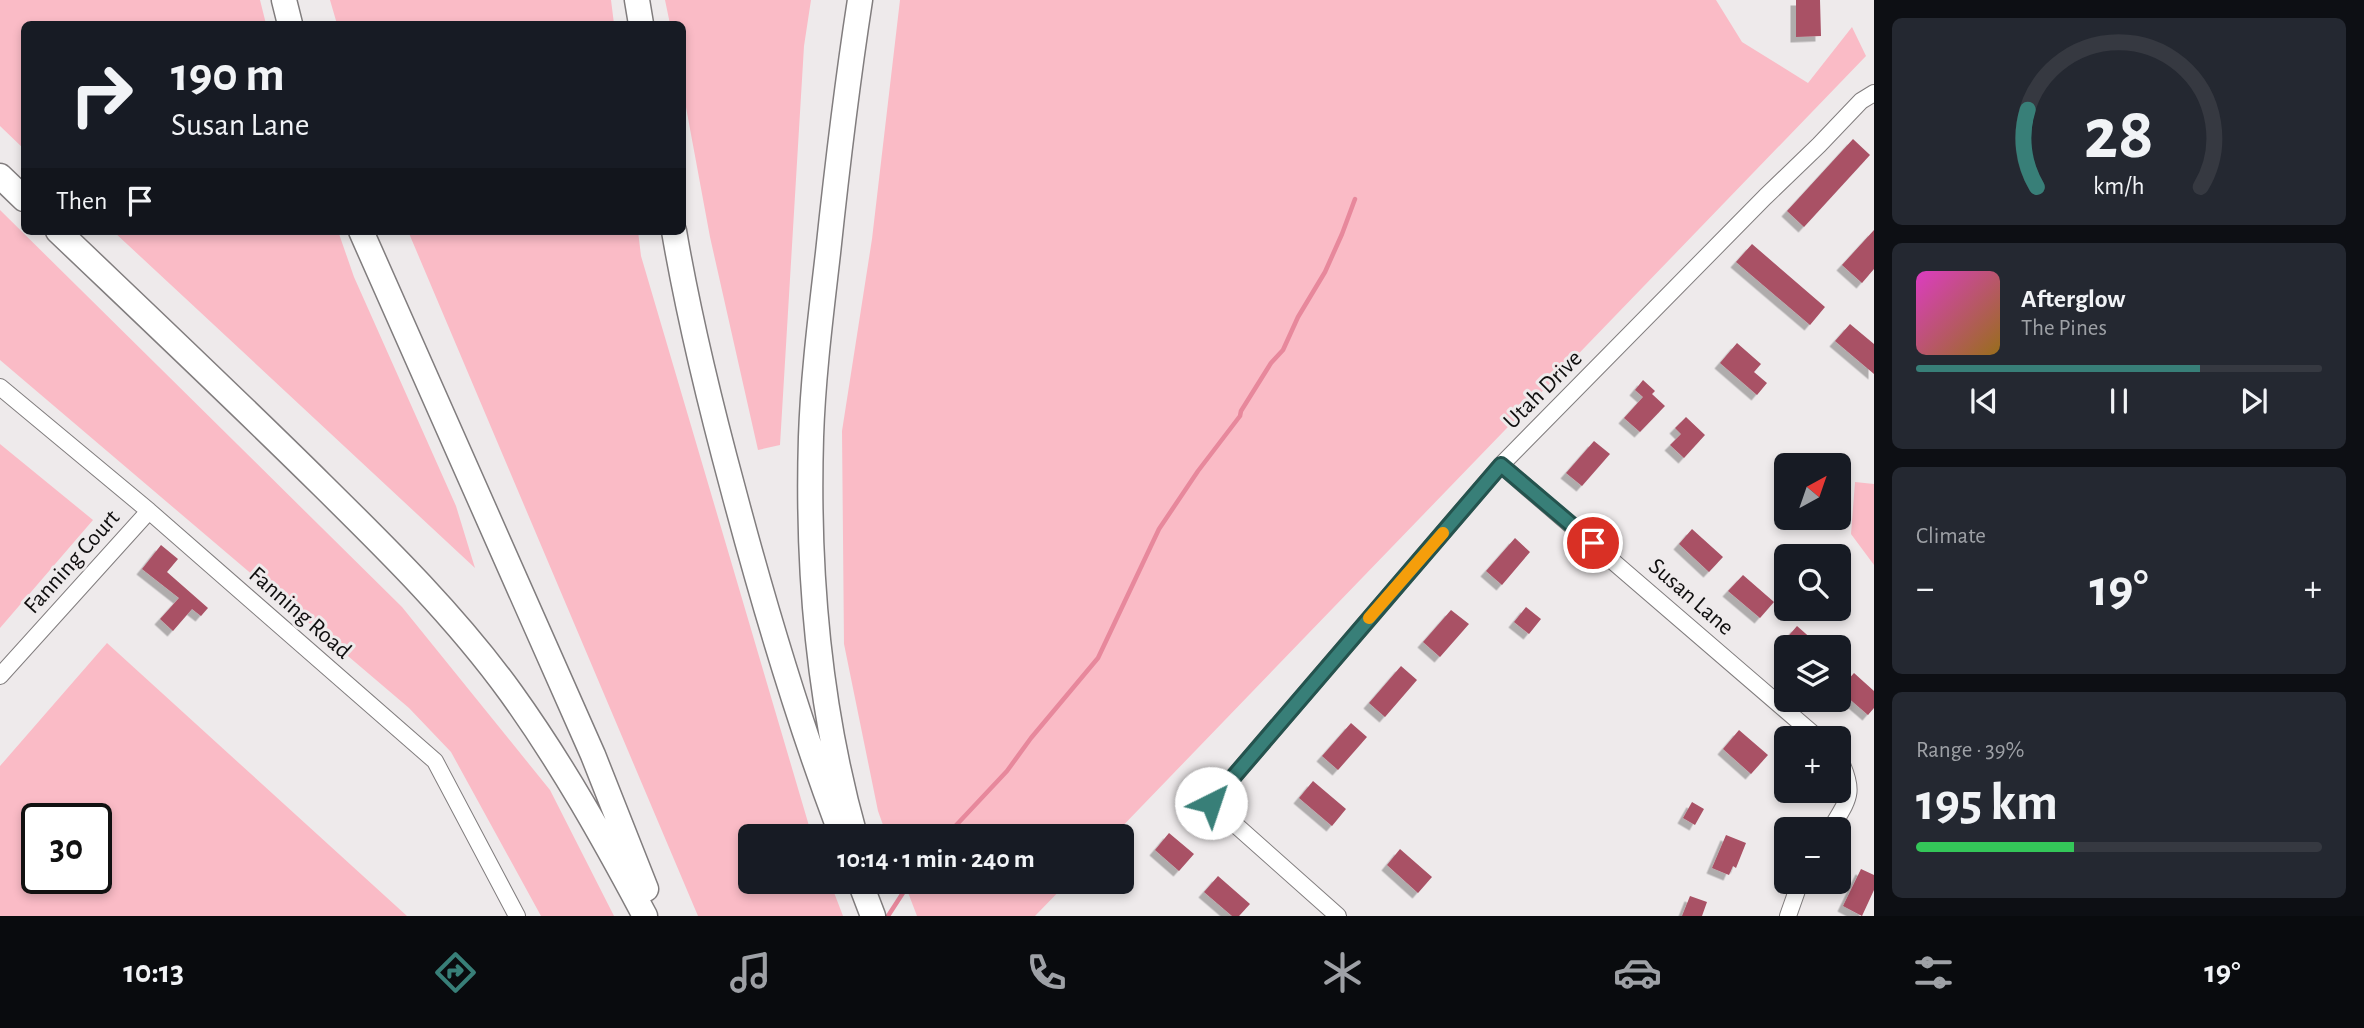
<!DOCTYPE html>
<html lang="en">
<head>
<meta charset="utf-8">
<style>
  :root { --surface:#171b24; --page:#242831; --text:#f1f3f6; --muted:#9ea1a6; --line:#363941; --accent:#387f78 }
  body { margin:0; font-family:"Alegreya Sans",sans-serif; background:var(--page); color:var(--text); height:100vh; display:flex; flex-direction:column; font-size:26px; white-space:nowrap }
  * { box-sizing:border-box; margin:0 }
  p { font-size:23px; color:var(--muted) }
  .icon { flex:none; width:38px; height:38px; fill:none; stroke:currentColor; stroke-width:2; stroke-linecap:round; stroke-linejoin:round }
  .map { position:relative; flex:1; overflow:hidden }
  .details { display:flex; flex-direction:column; gap:18px; padding:18px; background:#0d0f14; width:490px }
  .details>* { flex:none }
  .top-card { position:absolute; left:21px; top:21px; width:665px; height:214px; border-radius:10px; box-shadow:0 4px 10px #0003; background:#171b24; color:var(--text); overflow:hidden }
  .needle { width:46px; rotate:40deg }
  .fabs { position:absolute; left:1774px; top:453px; display:grid; gap:14px }
  .fabs a { display:grid; place-items:center; width:77px; height:77px; border-radius:10px; background:var(--surface); box-shadow:0 4px 10px #0003; font-size:35px }
  .speed { position:absolute; left:21px; top:803px; display:flex; gap:14px; font-size:35px; font-weight:700; text-align:center }
  .speed>* { display:grid; place-content:center; width:91px; height:91px; border-radius:50%; background:var(--surface); box-shadow:0 4px 10px #0003; line-height:1 }
  .speed .limit { border:4px solid #111; border-radius:10px; background:#fff; color:#111 }
  .pin { position:absolute; display:grid; place-items:center; width:60px; height:60px; color:#fff; margin:-30px; border:4px solid #fff; border-radius:50%; box-shadow:0 2px 7px #0007 }
  .me { position:absolute; width:77px; margin:-38px; rotate:41deg; stroke-linejoin:round; filter:drop-shadow(0 0 5px #0008) }
  .turn { display:flex; align-items:center; gap:24px; height:147px; padding:0 35px; font-size:32px }
  .turn .icon { width:91px; height:91px; stroke-width:2.5 }
  .turn b { display:block; font-size:49px; line-height:60px }
  .then { display:flex; align-items:center; height:66px; padding:0 35px; background:#0003; gap:14px; font-size:26px }
  .big { font-size:52px; font-weight:700; line-height:1.1 }
  .details .widget { flex:1; display:flex; flex-direction:column; justify-content:center; gap:10px; min-width:0; padding:0 24px; border-radius:10px; background:var(--page) }
  .details .dial { align-items:center; gap:0 }
  .dial svg { height:182px; overflow:visible; fill:none; stroke:var(--line); stroke-width:7; stroke-linecap:round; text-anchor:middle }
  .dial text { fill:var(--text); stroke:none }
  .song { display:flex; align-items:center; gap:21px }
  .cover { width:84px; height:84px; border-radius:10px; background:linear-gradient(135deg,hsl(310 70% 55%),hsl(40 70% 35%)) }
  .played { height:7px; border-radius:4px; background:linear-gradient(90deg,var(--accent) 70%,var(--line) 70%) }
  .keys { display:flex; justify-content:space-around; direction:ltr }
  .heat { display:flex; justify-content:space-between; align-items:center; font-size:38px; direction:ltr }
  .charge { height:10px; border-radius:5px; background:linear-gradient(90deg,#34c759 39%,var(--line) 0) }
  .trip { position:absolute; left:738px; top:824px; width:396px; height:70px; border-radius:10px; background:var(--surface); box-shadow:0 4px 10px #0003; font-weight:700; line-height:70px; text-align:center }
  .menu { display:flex; height:112px; justify-content:space-around; align-items:center; background:#090b0e; color:var(--muted) }
  .menu .icon { width:49px; height:49px }
  .menu .active { color:var(--accent) }
  .menu b { font-size:32px; color:var(--text) }
  main { display:flex; flex:1; min-height:0 }
  .map>svg:first-child { display:block }
</style>
</head>
<body>
<main>
<div class="map">
<svg width="1874" height="916" viewBox="0 0 1874 916">
  <defs>
    <filter id="shadow"><feDropShadow dx="-5.5" dy="5.5" stdDeviation="0" flood-color="#0004"/></filter>
  </defs>
  <rect width="100%" height="100%" fill="#eeeaeb"/>
  <!-- green -->
  <path fill="#fabbc6" fill-rule="evenodd" d="M0,0H260L266,24H24V149L0,126Z
    M330,0H611L614,24H337Z
    M665,0H811L804,46L780,445L758,450L710,237L683,91L682,24H670Z
    M900,0H1716L1742,42L1808,83L1852,27L1866,56L1113,836H887L878,811L844,644L842,431L872,239Z
    M0,210L402,607L550,790L614,916H541L451,752L409,708L0,360Z
    M113,231H338L354,277L456,506L475,568Z
    M408,231H638L641,256L812,836H751V882H830L843,916H698Z
    M0,444L93,520L0,628Z
    M1855,482L1874,484V565L1851,534Z
    M107,643L407,916H0V766ZM37,819H96V878H37Z
    M904,882H1068L1035,916H917Z"/>
  <g fill="none" stroke-linecap="round" stroke-linejoin="round">
    <!-- stream -->
    <path stroke="#e7889c" stroke-width="4.5" d="M946,836L1007,771L1031,738L1098,658L1159,529L1198,471L1240,416L1241,411L1271,363L1283,350L1298,317L1325,272L1342,234L1355,199
      M888,916L910,882"/>
  </g>
  <!-- building -->
  <path fill="#a95165" filter="url(#shadow)" d="M1796,0H1820L1821,36L1796,37Z
    M1853,139L1870,155L1804,227L1787,211Z
    M1874,230V269L1862,283L1842,265Z
    M1752,244L1825,307L1810,325L1736,262Z
    M1850,324L1874,344V374L1835,341Z
    M1737,343L1761,364L1754,372L1767,383L1757,395L1720,363Z
    M1643,380L1655,391L1652,394L1665,406L1640,432L1624,418L1643,397L1635,390Z
    M1686,417L1705,435L1684,458L1670,445L1681,434L1675,428Z
    M1594,441L1610,454L1582,486L1566,473Z
    M1692,529L1723,557L1709,572L1679,544Z
    M1515,538L1530,552L1502,585L1486,571Z
    M161,545L178,559L167,572L208,608L201,616L192,609L173,631L160,619L179,598L142,569Z
    M1743,575L1774,602L1760,618L1728,591Z
    M1526,607L1541,619L1529,634L1514,622Z
    M1451,610L1469,624L1440,657L1423,642Z
    M1797,626L1822,648H1792L1784,641Z
    M1401,666L1417,680L1385,717L1369,703Z
    M1854,673L1874,691V708L1868,715L1839,690Z
    M1351,723L1367,737L1338,770L1322,756Z
    M1739,730L1768,755L1751,774L1723,749Z
    M1313,781L1346,809L1332,826L1299,798Z
    M1692,802L1704,809L1695,825L1683,818Z
    M1169,833L1194,854L1179,871L1155,850Z
    M1726,835L1746,843L1736,868L1733,866L1729,875L1712,868Z
    M1400,849L1432,877L1418,893L1387,865Z
    M1861,869L1874,875V890L1862,916L1843,906Z
    M1218,876L1250,904L1239,916H1232L1204,892Z
    M1690,896L1707,902L1702,916H1682Z"/>
  <g fill="none" stroke-linecap="round" stroke-linejoin="round">
    <defs>
      <path id="minor" d="M0,387L149,511L435,761L517,916
        M1501,465L1818,738
        M0,676L149,511
        M1830,830C1849,798 1856,793 1839,758
        M1338,916L1211,803L1501,465L1765,197L1819,145L1861,101L1874,93
        M1788,916L1800,882"/>
      <path id="highway" d="M284,0L290,24
        M637,0L641,24
        M0,176L24,199
        M58,231C146,315 235,399 322,485C389,551 456,617 511,693C562,764 604,839 645,916
        M361,231L593,755L646,889
        M674,231C689,318 710,404 733,489C763,602 796,714 837,823
        M855,836C819,708 807,571 811,437C813,376 821,314 828,253C837,168 847,84 860,0
        M860,882L873,916"/>
    </defs>
    <!-- minor casing -->
    <use href="#minor" stroke="#817d7e" stroke-width="18"/>
    <!-- highway casing -->
    <use href="#highway" stroke="#817d7e" stroke-width="27"/>
    <!-- minor -->
    <use href="#minor" stroke="#fff" stroke-width="16"/>
    <!-- highway -->
    <use href="#highway" stroke="#fff" stroke-width="24"/>
  </g>
  <g fill="none" stroke-linecap="round" stroke-linejoin="round">
    <defs>
      <path id="route" d="M1211,803L1501,465L1593,543"/>
    </defs>
    <!-- route casing -->
    <use href="#route" stroke="#24534e" stroke-width="18"/>
    <!-- route -->
    <use href="#route" stroke="#387f78" stroke-width="12"/>
    <!-- slow -->
    <path stroke="#f59e0b" stroke-width="12" d="M1369,618L1443,533"/>
  </g>
  <g text-anchor="middle" dominant-baseline="central" stroke-width="6" stroke-linejoin="round" paint-order="stroke">
    <!-- street labels -->
    <g font-size="24" fill="#0f0e0e" stroke="#eeeaeb">
      <text transform="translate(1543 390) rotate(-45)">Utah Drive</text>
      <text transform="translate(72 562) rotate(-48)">Fanning Court</text>
      <text transform="translate(1691 597) rotate(41)">Susan Lane</text>
      <text transform="translate(300 613) rotate(41)">Fanning Road</text>
    </g>
  </g>
</svg>
<div class="fabs">
<a><svg class="needle" viewBox="-14 -14 28 28"><path d="M0-13l5 13h-10z" fill="#e53935"/><path d="M0 13l5-13h-10z" fill="#9ea1a6"/></svg></a>
<a><svg class="icon" aria-label="search" viewBox="0 0 24 24"><circle cx="10" cy="10" r="6"/><path d="M15 15l6 6"/></svg></a>
<a><svg class="icon" aria-label="layers" viewBox="0 0 24 24"><path d="M12 4l9 5-9 5-9-5zM3 14l9 5 9-5"/></svg></a>
<a>+</a>
<a>−</a>
</div>
<div class="speed"><div class="limit">30</div></div>
<div class="pin" style="left:1593px;top:543px;background:#d93025"><svg class="icon" aria-label="arrive" viewBox="0 0 24 24"><path d="M6 21V4h12l-3 4 3 4H6"/></svg></div>
<svg class="me" style="left:1211px;top:803px" viewBox="-20 -20 40 40"><circle r="19" fill="#fff"/><path d="M0-13L10 11 0 6-10 11z" fill="#387f78"/></svg>
<div class="trip">10:14 · 1 min · 240 m</div>
<div class="top-card">
<div class="turn"><svg class="icon" aria-label="right" viewBox="0 0 24 24"><path d="M7 20v-9h11M14 6l5 5-5 5"/></svg><div><b>190 m</b>Susan Lane</div></div>
<div class="then">Then<svg class="icon" aria-label="arrive" viewBox="0 0 24 24"><path d="M6 21V4h12l-3 4 3 4H6"/></svg></div>
</div>
</div>
<section class="details">
<div class="widget dial"><svg viewBox="0 0 100 80">
<path d="M14 69A42 42 0 1 1 86 69"/>
<path d="M14 69A42 42 0 0 1 10 35" stroke="#387f78"/>
<text x="50" y="56" font-size="32" font-weight="700">28</text>
<text x="50" y="72" font-size="11">km/h</text>
</svg></div>
<div class="widget">
<div class="song"><i class="cover"></i><div><b>Afterglow</b><p>The Pines</p></div></div>
<div class="played"></div>
<div class="keys"><svg class="icon" aria-label="previous" viewBox="0 0 24 24"><path d="M18 5L8 12l10 7zM5 5v14"/></svg><svg class="icon" aria-label="pause" viewBox="0 0 24 24"><path d="M8 5v14M16 5v14"/></svg><svg class="icon" aria-label="next" viewBox="0 0 24 24"><path d="M6 5l10 7-10 7zM19 5v14"/></svg></div>
</div>
<div class="widget"><p>Climate</p>
<div class="heat"><a>−</a><b class="big">19°</b><a>+</a></div>
</div>
<div class="widget"><p>Range · 39%</p><b class="big">195 km</b><div class="charge"></div></div>
</section>
</main>
<nav class="menu">
<b>10:13</b>
<svg class="icon active" aria-label="directions" viewBox="0 0 24 24"><path d="M12 3l9 9-9 9-9-9zM9 14v-3h6M13 9l2 2-2 2"/></svg>
<svg class="icon" aria-label="music" viewBox="0 0 24 24"><path d="M9 18V5l10-2v13"/><circle cx="6" cy="18" r="3"/><circle cx="16" cy="16" r="3"/></svg>
<svg class="icon" aria-label="phone" viewBox="0 0 24 24"><path d="M5 4h4l2 5-3 2q2 4 5 5l2-3 5 2v4C11 20 4 13 5 4z"/></svg>
<svg class="icon" aria-label="climate" viewBox="0 0 24 24"><path d="M12 3v18M4 7l16 10M4 17L20 7"/></svg>
<svg class="icon" aria-label="car" viewBox="0 0 24 24"><path d="M5 17H2v-5l4-1 3-4h7l3 4 3 1v5h-3M9 17h6M6 11h13"/><circle cx="7" cy="17" r="2"/><circle cx="17" cy="17" r="2"/></svg>
<svg class="icon" aria-label="filters" viewBox="0 0 24 24"><path d="M4 7h16M4 17h16"/><circle cx="9" cy="7" r="2"/><circle cx="15" cy="17" r="2"/></svg>
<b>19°</b>
</nav>
</body>
</html>
